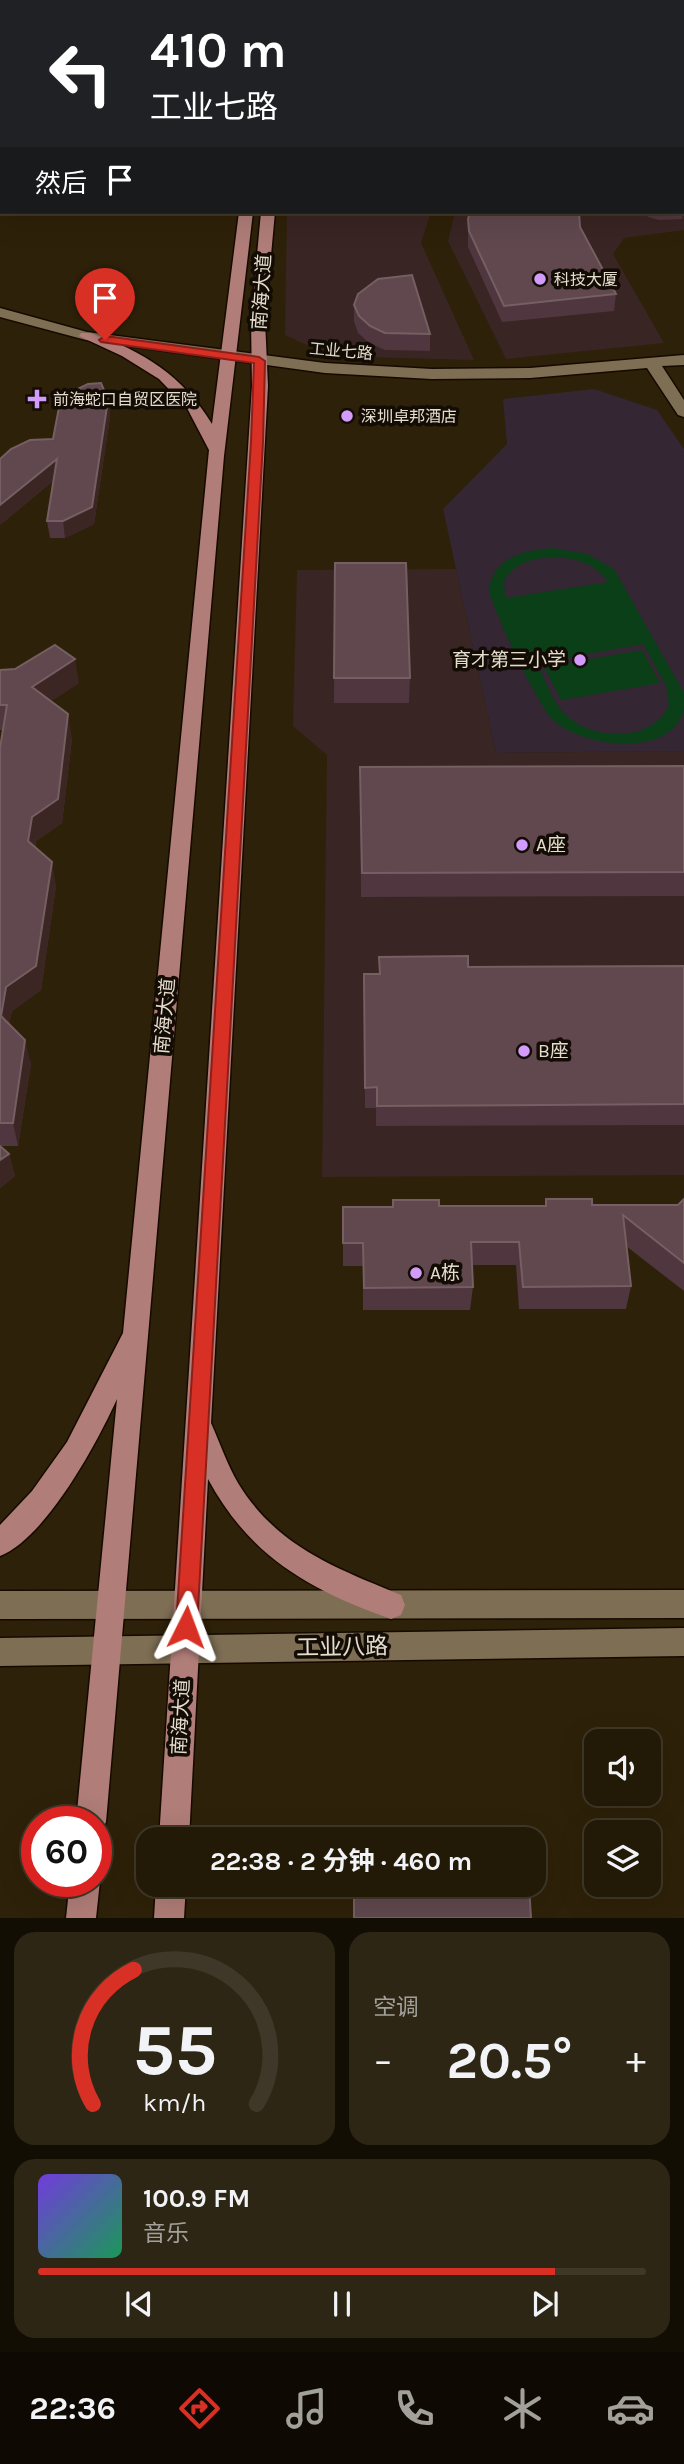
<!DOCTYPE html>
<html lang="zh">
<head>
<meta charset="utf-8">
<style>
  :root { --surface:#221907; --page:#2e2615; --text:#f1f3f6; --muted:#a2a09b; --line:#3f3828; --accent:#d93025 }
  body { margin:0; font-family:Karla,"Noto Sans SC",sans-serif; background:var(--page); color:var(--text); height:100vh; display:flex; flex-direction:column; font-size:26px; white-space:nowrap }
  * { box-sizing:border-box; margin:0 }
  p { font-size:23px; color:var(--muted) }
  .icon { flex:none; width:38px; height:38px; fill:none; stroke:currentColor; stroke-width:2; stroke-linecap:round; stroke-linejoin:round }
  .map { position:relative; height:1918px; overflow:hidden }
  .drawer { display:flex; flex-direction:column; gap:14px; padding:14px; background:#130e04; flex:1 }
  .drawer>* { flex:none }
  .guide { position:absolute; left:0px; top:0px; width:684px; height:214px; box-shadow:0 7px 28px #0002,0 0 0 2px var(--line); background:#202124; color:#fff; overflow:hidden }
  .controls { position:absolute; left:584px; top:1729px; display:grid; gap:14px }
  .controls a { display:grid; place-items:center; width:77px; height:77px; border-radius:14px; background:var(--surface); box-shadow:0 7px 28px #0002,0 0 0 2px var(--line); font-size:35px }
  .speed { position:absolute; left:21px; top:1806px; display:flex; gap:14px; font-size:35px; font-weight:700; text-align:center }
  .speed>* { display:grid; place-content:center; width:91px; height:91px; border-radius:50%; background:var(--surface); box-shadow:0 7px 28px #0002,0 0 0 2px var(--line); line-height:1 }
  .speed .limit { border:10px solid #d22; background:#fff; color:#111 }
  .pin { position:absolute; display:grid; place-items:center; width:60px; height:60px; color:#fff; margin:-72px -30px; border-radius:50% 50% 50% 0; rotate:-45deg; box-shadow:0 0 7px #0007 }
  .pin .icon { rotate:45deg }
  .me { position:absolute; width:77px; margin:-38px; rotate:3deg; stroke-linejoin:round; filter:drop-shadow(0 0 5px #0008) }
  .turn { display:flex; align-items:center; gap:24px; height:147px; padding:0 35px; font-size:32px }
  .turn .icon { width:91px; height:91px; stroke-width:2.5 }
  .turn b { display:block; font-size:49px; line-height:60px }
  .then { display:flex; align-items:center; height:66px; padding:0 35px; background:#0003; gap:14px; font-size:26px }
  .big { font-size:52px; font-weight:700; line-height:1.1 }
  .drawer .tile { flex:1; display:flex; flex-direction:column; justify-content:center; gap:10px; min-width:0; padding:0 24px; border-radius:21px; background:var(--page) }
  .drawer .dial { align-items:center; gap:0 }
  .dial svg { height:182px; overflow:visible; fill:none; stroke:var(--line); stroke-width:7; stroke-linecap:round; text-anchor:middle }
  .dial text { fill:var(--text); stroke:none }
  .song { display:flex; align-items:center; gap:21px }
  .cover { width:84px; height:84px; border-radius:10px; background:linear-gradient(135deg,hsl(260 70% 55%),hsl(150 70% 35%)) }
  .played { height:7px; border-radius:4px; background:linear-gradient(90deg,var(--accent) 85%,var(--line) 85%) }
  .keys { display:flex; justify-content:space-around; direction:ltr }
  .heat { display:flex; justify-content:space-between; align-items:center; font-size:38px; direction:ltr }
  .drawer .tiles { flex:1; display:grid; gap:14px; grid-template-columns:1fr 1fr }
  .tile:last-child { grid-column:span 2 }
  .trip { position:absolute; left:136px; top:1827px; width:410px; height:70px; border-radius:21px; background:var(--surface); box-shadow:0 7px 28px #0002,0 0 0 2px var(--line); font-weight:700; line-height:70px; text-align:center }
  .menu { display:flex; height:112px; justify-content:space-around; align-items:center; background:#0e0a03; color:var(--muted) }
  .menu .icon { width:49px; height:49px }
  .menu .current { color:var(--accent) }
  .menu b { font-size:32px; color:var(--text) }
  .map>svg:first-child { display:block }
</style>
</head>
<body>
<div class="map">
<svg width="684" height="1918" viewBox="0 0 684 1918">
  <rect width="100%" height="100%" fill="#2e2109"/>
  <!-- commercial -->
  <path fill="#392523" d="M425,0H684V230L624,238L613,254L664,343L506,359L448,241L455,212H682V2Z
    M287,212H431L421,243L474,360L330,356L285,335Z
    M456,569L496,753L684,751V1175L322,1177L327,755L293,726L297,570Z"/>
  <!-- education -->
  <path fill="#342632" d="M594,389L657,410L684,449V751L496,753L443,509L507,444L503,399Z"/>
  <!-- green -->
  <path fill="#0b3f17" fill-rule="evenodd" d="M553,548L587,554L614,569L684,693C684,698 684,704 684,709C673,759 581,747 553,720C538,706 494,612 489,590C493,557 525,550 553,548ZM554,557C575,558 595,563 608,582L505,598L504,581C515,562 534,558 554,557ZM643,644L666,685L669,705C652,743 593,741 566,715C552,702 545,679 537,663Z
    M642,650L660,683L561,700L544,667Z"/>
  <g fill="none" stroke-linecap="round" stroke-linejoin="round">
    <defs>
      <path id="secondary" d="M0,308L87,332L325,363L432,369L530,368L684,355V365L662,366L684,400V417L678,415L647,368L530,378L432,379L325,373L86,340L0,317Z
        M684,1590V1618L0,1619V1591Z
        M684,1628V1656L0,1666V1638Z"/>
      <path id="primary" d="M347,0H359L346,2Z
        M369,0H381L368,2Z
        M239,212H253L224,456L106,1822L101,1832L96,1835V1822H76L117,1399C97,1443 46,1538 0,1556V1525L32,1491L67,1442L123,1333L209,450L187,408L159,379L122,356L79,336L81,333H91C143,351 183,376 212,424Z
        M261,212H275L265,320L268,386L211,1423C220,1443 227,1464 238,1483C277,1547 336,1568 401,1595L405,1605L401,1615L391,1619C310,1590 250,1557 208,1479L189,1839H159L252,386L251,320Z
        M96,1872L100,1881L96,1918H66L70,1881H96Z
        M156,1885H186L184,1918H154Z"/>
    </defs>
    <!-- secondary casing -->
    <use href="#secondary" stroke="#160a00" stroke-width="3"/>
    <!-- primary casing -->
    <use href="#primary" stroke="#160a00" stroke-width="3"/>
    <!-- secondary -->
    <use href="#secondary" fill="#7e6e54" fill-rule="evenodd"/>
    <!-- primary -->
    <use href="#primary" fill="#b07d78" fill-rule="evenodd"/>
  </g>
  <!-- wall -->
  <path fill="#50363f" d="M682,49L684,50V218L682,219L659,220L648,217L644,212H682Z
    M0,75H2V164H0Z
    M581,212L580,218V227L616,294L614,311L502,322L468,247V219Z
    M354,305L430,334V351L385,350L369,343L358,333L354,321Z
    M108,400L110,417L94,524L65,538H50L47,521L53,481L0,525Z
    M335,563L410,678L409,703H334Z
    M0,670L79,683L51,701L72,739L62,823L36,841L35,848L56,886L41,990L12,1011L9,1024L31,1064L18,1146H1L9,1154L15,1176L0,1188V748L3,730H0Z
    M684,766V896L361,897L360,767Z
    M379,957L468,967L684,966V1125L376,1126V1108H365L364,974H379Z
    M546,1199L592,1205H678L684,1199V1291L626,1246L631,1286L626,1309H519L516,1265H472L473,1287L470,1310H363V1266H343V1207L545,1206Z"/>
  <!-- shaded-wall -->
  <path fill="#3c2623" d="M246,0H259L258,2H245Z
    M684,204V218L682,219Z
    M108,400L110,417L94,524L65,538L63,521Z
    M57,459L59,476L0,525V505Z
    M75,659L79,683L36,711L32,687Z
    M68,714L72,739L62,823L36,841L33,865L28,841L32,817Z
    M52,862L56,886L41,990L12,1011L6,1039L1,1016L6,987Z
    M25,1040L31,1064L18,1146L13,1123Z
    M9,1154L15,1176L0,1188V1160Z"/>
  <!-- building -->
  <path fill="#60484e" stroke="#755f62" stroke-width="2" d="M33,0H246L245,2H31Z
    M424,0H540L539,2H423Z
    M556,0H663L662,2H556Z
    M682,49L684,50V203H682Z
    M0,75H2V148H0Z
    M470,212H579L580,227L616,294L504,306L469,231L468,219Z
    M412,275L430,334L385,333L370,326L359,316L354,305L358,294L378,279Z
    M101,383L108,400L92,507L63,521H47L57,459L0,505V459L11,449L30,440L53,439L61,397L88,384Z
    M335,563H406L410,678H334Z
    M55,645L75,659L32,687L68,714L58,799L32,817L28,841L52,862L36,966L6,987L1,1016L25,1040L13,1123H0V748L7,705H0V670L15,669Z
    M684,766V872L362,873L360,767Z
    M468,956V967L684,966V1104L377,1106V1087L365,1088L364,974H380L379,957Z
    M0,1146L9,1154L0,1160Z
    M546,1199H592V1205H678L684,1199V1263L623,1215L631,1286L523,1287L519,1242H471L473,1287L364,1288L363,1243H343V1207H393V1200H439V1206H546Z
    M354,1885H529L531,1918H354Z"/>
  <!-- route -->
  <path fill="#d93025" stroke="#8d1f18" stroke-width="2" d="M105,336L259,357L265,361L263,442L197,1627L194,1635L186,1638L179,1635L176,1627L251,442L254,363L101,342L99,340Z"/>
  <!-- markers -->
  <g fill="#d39cfc" stroke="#120c04" stroke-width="2.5">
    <circle cx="540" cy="279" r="7"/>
    <path d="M33.5 388.5h7v7h7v7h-7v7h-7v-7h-7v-7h7z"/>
    <circle cx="347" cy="416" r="7"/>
    <circle cx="580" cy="660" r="7"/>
    <circle cx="522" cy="845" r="7"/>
    <circle cx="524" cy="1051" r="7"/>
    <circle cx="416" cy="1273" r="7"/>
  </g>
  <g text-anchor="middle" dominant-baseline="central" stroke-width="7" stroke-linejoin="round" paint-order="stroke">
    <!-- far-poi labels -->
    <g font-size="16" fill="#e5dcce" stroke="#120c04" text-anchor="start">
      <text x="554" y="279">科技大厦</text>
      <text x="53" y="399">前海蛇口自贸区医院</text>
      <text x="361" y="416">深圳卓邦酒店</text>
    </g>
    <!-- far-street labels -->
    <g font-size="16" fill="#e5dcce" stroke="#120c04">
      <text transform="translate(341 351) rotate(5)">工业七路</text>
    </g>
    <!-- street labels -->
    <g font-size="19" fill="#e5dcce" stroke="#120c04">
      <text transform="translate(262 292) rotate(-86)">南海大道</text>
      <text transform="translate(165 1016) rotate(-85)">南海大道</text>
      <text transform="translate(181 1717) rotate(-87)">南海大道</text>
    </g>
    <!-- poi labels -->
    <g font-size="19" fill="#e5dcce" stroke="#120c04" text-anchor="start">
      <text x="566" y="660" text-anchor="end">育才第三小学</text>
      <text x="536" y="845">A座</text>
      <text x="538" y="1051">B座</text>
      <text x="430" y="1273">A栋</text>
    </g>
    <!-- near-street labels -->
    <g font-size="23" fill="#e5dcce" stroke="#120c04">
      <text transform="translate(342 1647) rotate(-1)">工业八路</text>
    </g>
  </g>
</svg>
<div class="controls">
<a><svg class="icon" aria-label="sound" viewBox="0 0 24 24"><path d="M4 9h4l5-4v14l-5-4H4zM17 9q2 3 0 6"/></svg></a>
<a><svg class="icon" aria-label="layers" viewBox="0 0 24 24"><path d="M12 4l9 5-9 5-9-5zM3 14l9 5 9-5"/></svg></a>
</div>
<div class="speed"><div class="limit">60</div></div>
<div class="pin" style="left:105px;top:340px;background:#d93025"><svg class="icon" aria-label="arrive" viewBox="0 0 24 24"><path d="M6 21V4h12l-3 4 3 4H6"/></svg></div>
<svg class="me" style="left:186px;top:1627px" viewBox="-20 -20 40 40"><path d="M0-17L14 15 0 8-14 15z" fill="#d93025" stroke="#fff" stroke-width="4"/></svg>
<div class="trip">22:38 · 2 分钟 · 460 m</div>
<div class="guide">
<div class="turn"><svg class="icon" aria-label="left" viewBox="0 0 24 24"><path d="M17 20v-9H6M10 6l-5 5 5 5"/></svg><div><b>410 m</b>工业七路</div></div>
<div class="then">然后<svg class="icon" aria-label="arrive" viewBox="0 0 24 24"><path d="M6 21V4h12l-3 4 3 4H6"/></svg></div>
</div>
</div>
<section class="drawer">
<div class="tiles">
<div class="tile dial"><svg viewBox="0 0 100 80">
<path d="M14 69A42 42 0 1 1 86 69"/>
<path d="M14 69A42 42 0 0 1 32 10" stroke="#d93025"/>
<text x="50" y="56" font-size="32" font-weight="700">55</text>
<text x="50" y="72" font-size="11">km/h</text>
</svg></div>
<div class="tile"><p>空调</p>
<div class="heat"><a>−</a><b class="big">20.5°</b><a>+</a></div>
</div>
<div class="tile">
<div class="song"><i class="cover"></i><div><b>100.9 FM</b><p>音乐</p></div></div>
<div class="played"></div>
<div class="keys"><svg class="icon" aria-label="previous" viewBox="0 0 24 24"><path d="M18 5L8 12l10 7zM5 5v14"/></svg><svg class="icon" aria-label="pause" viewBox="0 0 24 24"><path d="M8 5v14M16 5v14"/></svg><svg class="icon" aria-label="next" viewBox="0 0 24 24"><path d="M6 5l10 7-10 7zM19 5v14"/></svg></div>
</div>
</div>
</section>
<nav class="menu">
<b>22:36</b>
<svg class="icon current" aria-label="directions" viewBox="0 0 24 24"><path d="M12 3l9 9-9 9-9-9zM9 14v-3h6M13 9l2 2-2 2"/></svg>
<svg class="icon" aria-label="music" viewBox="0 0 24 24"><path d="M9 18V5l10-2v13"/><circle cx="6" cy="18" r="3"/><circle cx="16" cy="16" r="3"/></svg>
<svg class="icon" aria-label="phone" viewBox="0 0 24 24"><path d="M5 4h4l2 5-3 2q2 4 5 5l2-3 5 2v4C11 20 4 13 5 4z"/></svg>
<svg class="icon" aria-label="climate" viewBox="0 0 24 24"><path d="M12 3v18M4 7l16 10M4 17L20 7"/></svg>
<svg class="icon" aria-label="car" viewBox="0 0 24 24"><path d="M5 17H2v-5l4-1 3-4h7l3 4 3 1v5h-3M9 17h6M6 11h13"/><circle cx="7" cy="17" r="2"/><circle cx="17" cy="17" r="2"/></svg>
</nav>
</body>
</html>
